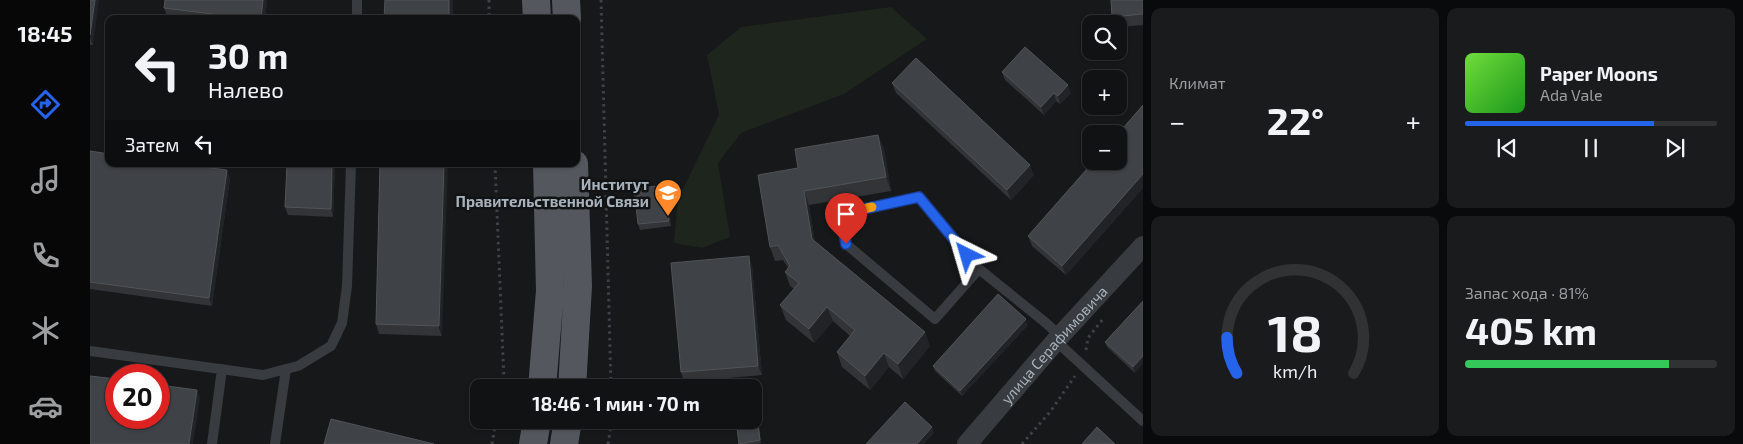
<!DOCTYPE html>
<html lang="ru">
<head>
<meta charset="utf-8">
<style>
  :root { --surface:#111214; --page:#1a1b1d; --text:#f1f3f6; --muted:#9c9ea0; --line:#303234; --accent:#2563eb }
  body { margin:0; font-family:"Exo 2",sans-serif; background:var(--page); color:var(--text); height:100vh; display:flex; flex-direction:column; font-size:19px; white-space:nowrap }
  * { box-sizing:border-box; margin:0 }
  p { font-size:16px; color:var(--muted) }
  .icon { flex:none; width:28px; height:28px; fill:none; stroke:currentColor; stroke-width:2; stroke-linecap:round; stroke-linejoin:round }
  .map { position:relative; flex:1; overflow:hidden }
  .panel { display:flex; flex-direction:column; gap:8px; padding:8px; background:#090a0b; width:600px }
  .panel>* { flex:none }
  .guide { position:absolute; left:15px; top:15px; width:475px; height:152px; border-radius:10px; box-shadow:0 1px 4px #0004,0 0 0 1px var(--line); background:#111214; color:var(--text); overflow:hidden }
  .controls { position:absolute; left:992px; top:15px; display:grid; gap:10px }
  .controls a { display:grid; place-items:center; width:45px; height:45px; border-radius:10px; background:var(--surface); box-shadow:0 1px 4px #0004,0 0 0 1px var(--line); font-size:25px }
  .speed { position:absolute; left:15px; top:364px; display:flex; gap:10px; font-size:25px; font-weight:700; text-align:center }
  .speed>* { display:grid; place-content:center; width:65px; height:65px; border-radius:50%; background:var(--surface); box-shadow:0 1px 4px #0004,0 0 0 1px var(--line); line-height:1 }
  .speed .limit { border:8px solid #d22; background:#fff; color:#111 }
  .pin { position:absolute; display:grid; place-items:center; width:42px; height:42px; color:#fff; margin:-51px -21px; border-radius:50% 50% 50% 0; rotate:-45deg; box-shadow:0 0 5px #0007 }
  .pin .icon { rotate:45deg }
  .me { position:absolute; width:55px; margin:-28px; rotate:320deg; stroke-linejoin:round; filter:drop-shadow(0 0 4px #0008) }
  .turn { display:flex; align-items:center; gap:18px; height:105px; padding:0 20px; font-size:22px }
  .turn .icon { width:65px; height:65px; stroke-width:2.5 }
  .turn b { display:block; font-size:35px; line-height:42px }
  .then { display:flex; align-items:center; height:48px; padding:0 20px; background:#0003; gap:10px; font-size:19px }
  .big { font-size:38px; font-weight:700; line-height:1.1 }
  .panel .card { flex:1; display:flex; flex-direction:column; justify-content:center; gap:8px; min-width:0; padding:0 18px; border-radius:10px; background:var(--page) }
  .panel .dial { align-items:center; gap:0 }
  .dial svg { height:130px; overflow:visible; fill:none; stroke:var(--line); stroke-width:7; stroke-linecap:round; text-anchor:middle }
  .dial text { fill:var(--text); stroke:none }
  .song { display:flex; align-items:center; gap:15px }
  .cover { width:60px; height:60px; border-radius:8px; background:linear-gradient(135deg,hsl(100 70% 55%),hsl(120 70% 35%)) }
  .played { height:5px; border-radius:2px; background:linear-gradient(90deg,var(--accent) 75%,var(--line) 75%) }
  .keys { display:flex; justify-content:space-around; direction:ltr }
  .heat { display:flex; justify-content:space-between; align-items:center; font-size:28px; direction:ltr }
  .charge { height:8px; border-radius:4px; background:linear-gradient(90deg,#34c759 81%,var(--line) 0) }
  .panel .tiles { flex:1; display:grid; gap:8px; grid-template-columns:repeat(2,1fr) }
  .trip { position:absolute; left:380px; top:379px; width:292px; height:50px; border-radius:10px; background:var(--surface); box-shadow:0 1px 4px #0004,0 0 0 1px var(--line); font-weight:700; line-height:50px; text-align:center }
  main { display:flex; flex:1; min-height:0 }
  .tabs { display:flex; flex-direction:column; width:90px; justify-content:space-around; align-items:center; background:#070708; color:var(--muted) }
  .tabs .icon { width:35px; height:35px }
  .tabs .selected { color:var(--accent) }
  .tabs b { font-size:22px; color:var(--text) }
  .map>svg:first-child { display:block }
</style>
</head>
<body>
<main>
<nav class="tabs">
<b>18:45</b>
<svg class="icon selected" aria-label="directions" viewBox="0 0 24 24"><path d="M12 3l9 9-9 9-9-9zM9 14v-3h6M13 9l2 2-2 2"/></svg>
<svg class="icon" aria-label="music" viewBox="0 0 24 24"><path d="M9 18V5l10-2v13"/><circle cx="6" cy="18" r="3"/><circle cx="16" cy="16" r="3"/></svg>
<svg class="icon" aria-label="phone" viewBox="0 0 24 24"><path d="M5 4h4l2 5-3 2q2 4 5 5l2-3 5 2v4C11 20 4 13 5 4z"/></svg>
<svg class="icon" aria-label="climate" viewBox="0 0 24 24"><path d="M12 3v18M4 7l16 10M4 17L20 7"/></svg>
<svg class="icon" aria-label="car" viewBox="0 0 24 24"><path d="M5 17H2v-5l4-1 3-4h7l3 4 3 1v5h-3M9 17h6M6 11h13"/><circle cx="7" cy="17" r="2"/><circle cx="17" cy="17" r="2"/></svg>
</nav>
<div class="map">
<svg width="1053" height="444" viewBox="0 0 1053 444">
  <rect width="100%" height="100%" fill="#17181a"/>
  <!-- green -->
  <path fill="#1d251d" d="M801,7L837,39L754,94L651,133L628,163L640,237L612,248L584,243L588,199L629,115L617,55L651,27Z"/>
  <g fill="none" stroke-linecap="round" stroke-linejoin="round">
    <!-- path -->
    <path stroke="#3e4246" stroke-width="3" stroke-dasharray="2.5 4" stroke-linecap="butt" d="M399,0V19
      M511,0L521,388
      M405,164L414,381L413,388
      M996,350L998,338L1013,319
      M402,444L406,420
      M518,444L522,420
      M932,444L960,412L985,376"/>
    <!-- lane -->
    <path stroke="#383b3f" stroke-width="10" d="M267,19V0
      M889,269L845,319L756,244L751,214L829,197L889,269L956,323L970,336
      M966,341L1053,421
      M0,351L173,375L208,366L241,346L252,323L257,286L261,164
      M122,444L132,369
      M185,444L196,369"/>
    <!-- street -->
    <path stroke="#383b3f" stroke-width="20" id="s1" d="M877,444L970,336L1053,246"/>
    <!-- primary -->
    <path stroke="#54585e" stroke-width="28" d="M446,0L447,19
      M476,0L477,19
      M452,388L460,291L457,164
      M482,388L488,286L484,164
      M443,444L447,420
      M474,444L478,420"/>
  </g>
  <!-- wall -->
  <path fill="#333438" d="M0,0L3,45H0Z
    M75,0H177L175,19H99L77,16L74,8Z
    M1053,0V25L1029,27V24H1025L1022,17Z
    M912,72L981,93L970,104L966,101L954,115L915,80Z
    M802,83L944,175L921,200L806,93Z
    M1053,105V188L976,275L942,246L938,236Z
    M788,135L794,149L801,191L719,205L725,242L840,346L813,379L799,367L780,390L752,367L747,352L760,336L743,321L724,343L696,320L690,305L704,289L700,286L695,272L698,268L693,260L685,261L680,247L708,168Z
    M0,151L140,178L122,306L0,289Z
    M245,164L243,217L198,215L195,207Z
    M290,164L352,336L289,334L286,324Z
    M577,191L581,226L550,230L548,224Z
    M662,266L672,375L594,382L591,372Z
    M1053,301L1045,373L1017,347L1015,342Z
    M938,325L872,396L845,371L843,366Z
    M669,427L671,443L666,444H649Z"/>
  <!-- shaded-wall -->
  <path fill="#222326" d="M5,0H9L3,45L0,38V35Z
    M173,0H177L175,19H171Z
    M359,0H363V19H359Z
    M978,85L981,93L970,104L968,96Z
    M964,93L966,101L954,115L951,107Z
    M788,135L794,149L801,191L796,177Z
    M242,164H245L243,217L241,209Z
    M354,164H358L352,336L349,326Z
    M940,165L944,175L921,200L917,190Z
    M137,170L140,178L122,306L119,298Z
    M1053,174V188L976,275L972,266Z
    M575,185L577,191L581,226L579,221Z
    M714,191L719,205L727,254L722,239Z
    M659,256L662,266L672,375L668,366Z
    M737,307L743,321L724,343L719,329Z
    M936,319L938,325L872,396L870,391Z
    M835,332L840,346L813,379L808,364Z
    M794,353L799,367L780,390L775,376Z
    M1053,356V364L1045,373L1043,367Z
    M107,390L110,398L103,444H99Z
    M842,427L844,433L834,444H827Z"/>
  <!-- building -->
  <path fill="#3f4246" stroke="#505458" d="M0,0H5L0,35Z
    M75,0H173L171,19H163L74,8Z
    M295,0H359V19H294Z
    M1021,0H1053V14L1022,17Z
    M935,47L978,85L968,96L964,93L951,107L912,72Z
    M826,58L940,165L917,190L802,83Z
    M1053,105V174L972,266L938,236L1004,161H1029V134H1028Z
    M788,135L796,177L714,191L722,239L835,332L808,364L794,353L775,376L747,352L765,330L737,307L719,329L690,305L709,283L695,272L700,266L688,245L680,247L668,175L708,168L705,149Z
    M0,151L19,154V164H91L137,170L119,298L0,282Z
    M197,164H242L241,209L195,207Z
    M290,164H354L349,326L286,324Z
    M575,185L579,221L548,224L544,189Z
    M659,256L668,366L591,372L581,263Z
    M908,294L936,319L870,391L843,366Z
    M1053,301V356L1043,367L1015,342Z
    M0,376L26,379V418H69V385L107,390L99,444H0Z
    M815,402L842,427L827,444H776Z
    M241,419L344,444H234Z
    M668,424L670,440L649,444L647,428Z
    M1007,427L1025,444H992Z"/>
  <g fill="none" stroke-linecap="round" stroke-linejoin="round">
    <defs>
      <path id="route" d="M756,244L751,214L829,197L877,255"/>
    </defs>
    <!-- route casing -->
    <use href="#route" stroke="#184099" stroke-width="12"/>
    <!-- route -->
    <use href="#route" stroke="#2563eb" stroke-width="9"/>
    <!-- slow -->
    <path stroke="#f59e0b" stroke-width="9" d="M752,219L751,214L782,207"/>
  </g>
  <!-- icons -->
  <defs>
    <symbol id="university-pin" viewBox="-11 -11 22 30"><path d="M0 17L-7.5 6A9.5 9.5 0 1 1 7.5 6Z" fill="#ff892a" stroke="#121315"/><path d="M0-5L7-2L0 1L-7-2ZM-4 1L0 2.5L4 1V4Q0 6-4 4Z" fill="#fff"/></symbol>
  </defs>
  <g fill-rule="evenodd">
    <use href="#university-pin" x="562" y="177" width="32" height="43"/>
  </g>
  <g text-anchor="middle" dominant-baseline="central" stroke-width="5" stroke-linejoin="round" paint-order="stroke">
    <!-- poi labels -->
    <g font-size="15" font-weight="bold" fill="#a8b2bb" stroke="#121315" text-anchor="end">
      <text x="559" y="184">Институт<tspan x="559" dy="17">Правительственной Связи</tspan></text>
    </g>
    <!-- street labels -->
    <g font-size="15" fill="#a8b2bb" stroke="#121315">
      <text stroke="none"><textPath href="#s1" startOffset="132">улица Серафимовича</textPath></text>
    </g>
  </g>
</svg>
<div class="controls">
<a><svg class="icon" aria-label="search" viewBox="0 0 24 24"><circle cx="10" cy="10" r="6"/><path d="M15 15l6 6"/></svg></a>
<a>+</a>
<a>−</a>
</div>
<div class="speed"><div class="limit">20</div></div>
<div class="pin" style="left:756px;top:244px;background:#d93025"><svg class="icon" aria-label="arrive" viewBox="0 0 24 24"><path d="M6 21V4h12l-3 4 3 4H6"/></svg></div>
<svg class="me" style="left:877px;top:255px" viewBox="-20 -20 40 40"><path d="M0-17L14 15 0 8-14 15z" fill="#2563eb" stroke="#fff" stroke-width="4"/></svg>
<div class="trip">18:46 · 1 мин · 70 m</div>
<div class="guide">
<div class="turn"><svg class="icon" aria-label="left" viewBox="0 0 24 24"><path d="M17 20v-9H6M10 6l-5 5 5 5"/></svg><div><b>30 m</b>Налево</div></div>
<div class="then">Затем<svg class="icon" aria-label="left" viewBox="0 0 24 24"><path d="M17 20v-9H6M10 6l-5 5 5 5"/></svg></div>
</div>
</div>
<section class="panel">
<div class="tiles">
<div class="card"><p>Климат</p>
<div class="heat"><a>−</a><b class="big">22°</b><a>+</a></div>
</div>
<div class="card">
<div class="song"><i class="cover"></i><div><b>Paper Moons</b><p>Ada Vale</p></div></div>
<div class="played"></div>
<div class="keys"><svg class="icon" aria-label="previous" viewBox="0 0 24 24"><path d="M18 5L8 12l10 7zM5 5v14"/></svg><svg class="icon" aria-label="pause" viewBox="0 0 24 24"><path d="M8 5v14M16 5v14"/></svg><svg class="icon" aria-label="next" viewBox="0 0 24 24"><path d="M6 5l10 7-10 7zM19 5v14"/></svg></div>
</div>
<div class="card dial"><svg viewBox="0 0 100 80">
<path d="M14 69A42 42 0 1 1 86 69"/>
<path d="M14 69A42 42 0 0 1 8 47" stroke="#2563eb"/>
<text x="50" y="56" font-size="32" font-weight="700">18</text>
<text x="50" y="72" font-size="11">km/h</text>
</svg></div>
<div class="card"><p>Запас хода · 81%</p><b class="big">405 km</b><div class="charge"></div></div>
</div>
</section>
</main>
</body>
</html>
